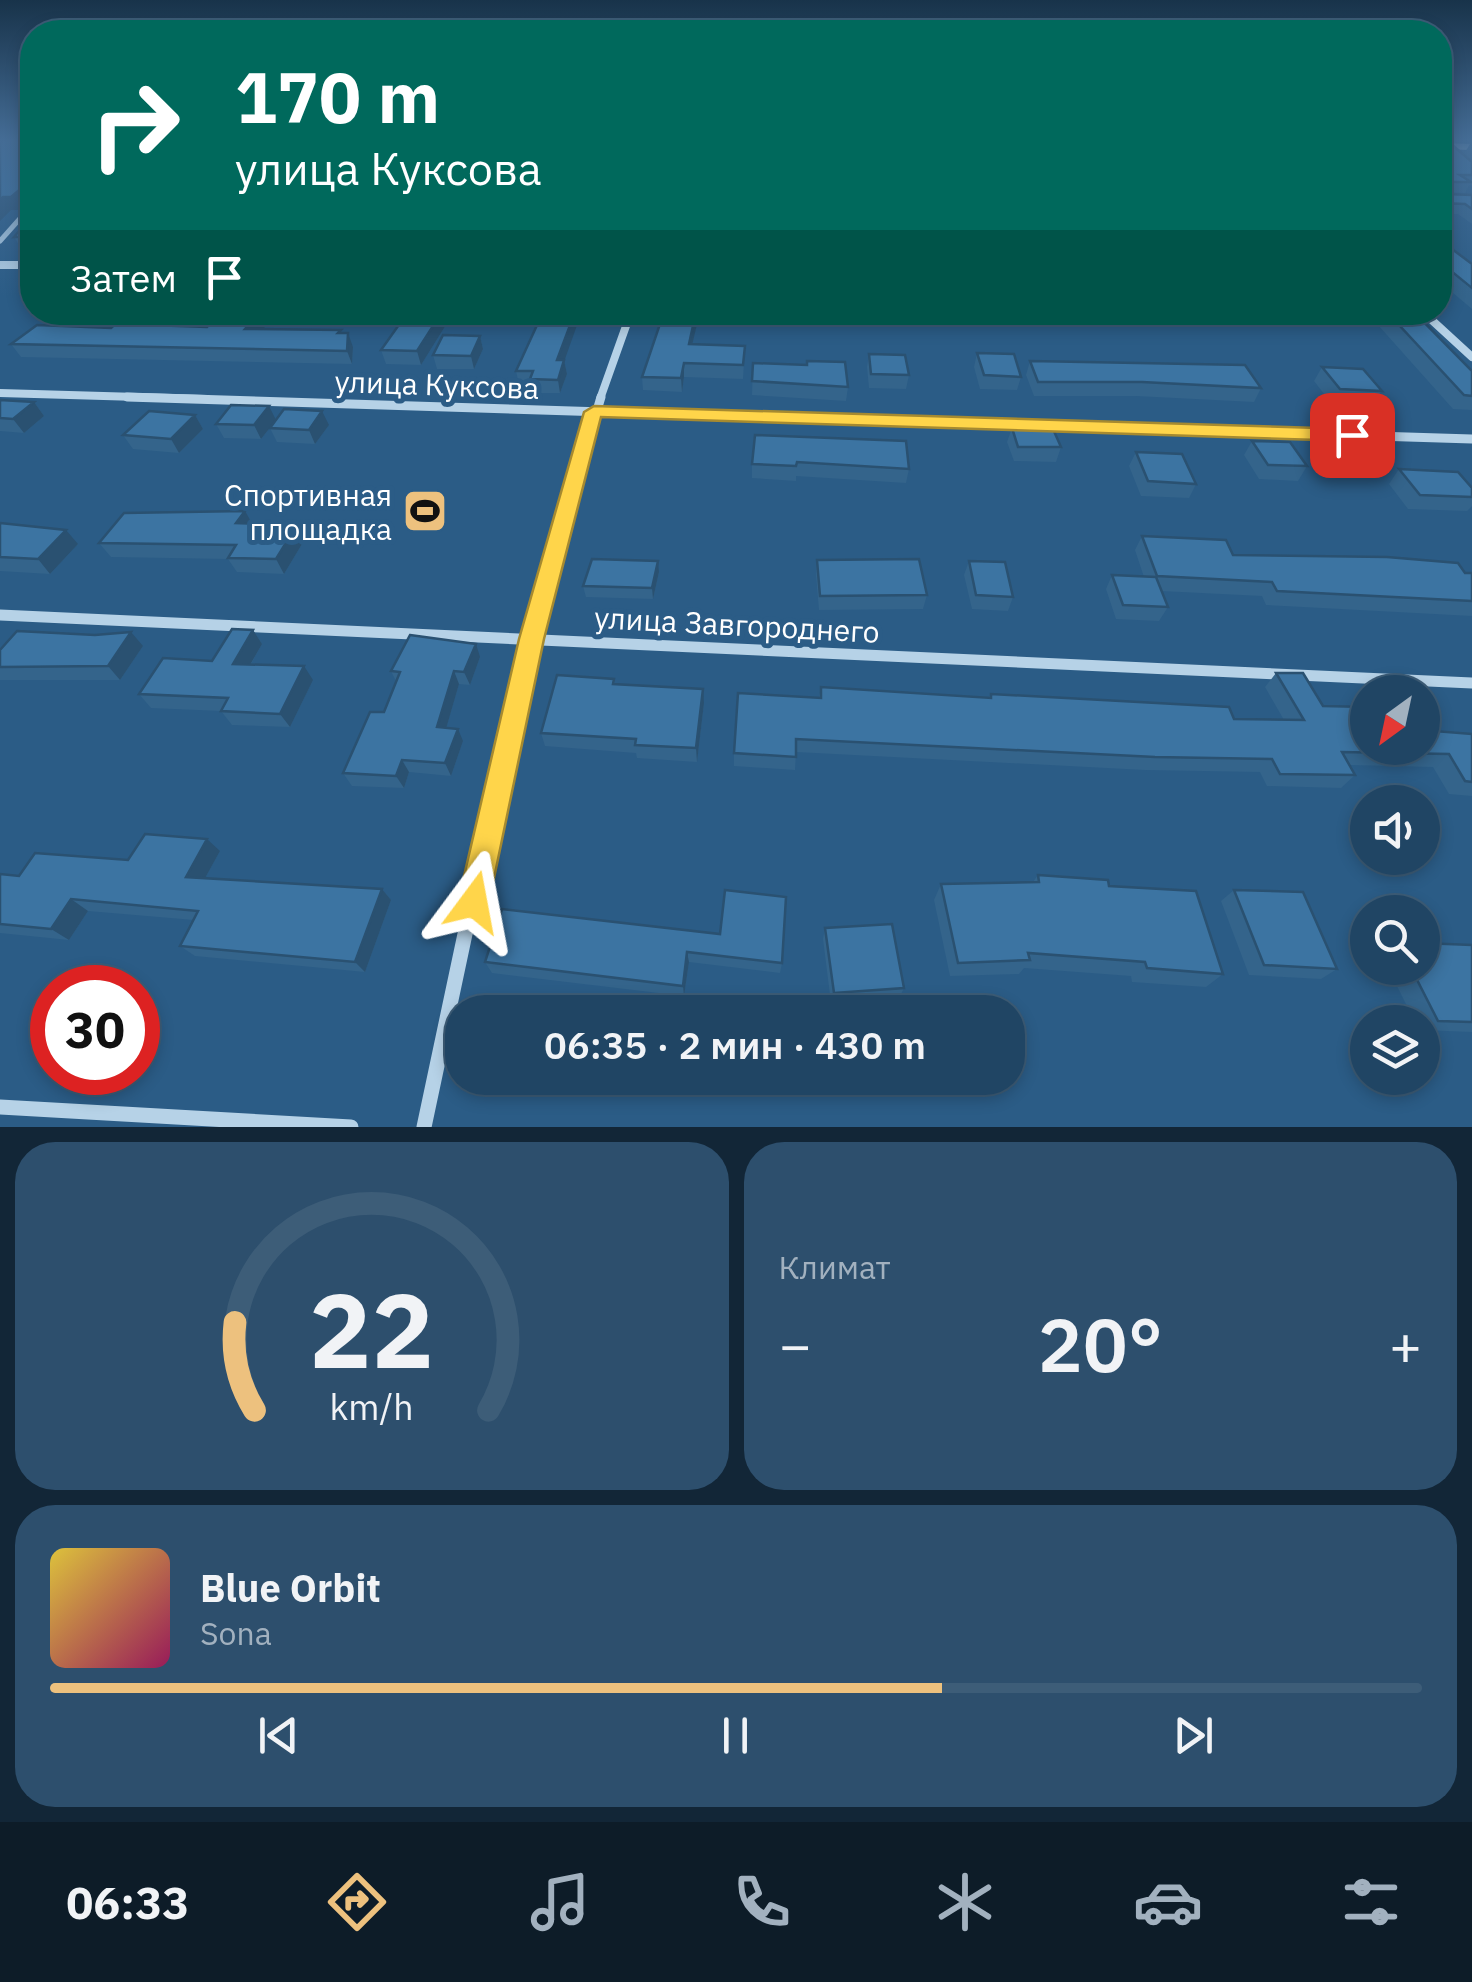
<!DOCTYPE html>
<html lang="ru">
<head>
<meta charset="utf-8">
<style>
  :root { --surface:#204564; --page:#2d4f6d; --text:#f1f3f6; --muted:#a2b1bf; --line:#3d5d78; --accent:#edc17e }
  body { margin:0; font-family:"IBM Plex Sans",sans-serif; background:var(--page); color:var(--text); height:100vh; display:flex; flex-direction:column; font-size:38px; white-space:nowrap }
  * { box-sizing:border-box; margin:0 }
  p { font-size:32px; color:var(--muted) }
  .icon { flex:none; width:55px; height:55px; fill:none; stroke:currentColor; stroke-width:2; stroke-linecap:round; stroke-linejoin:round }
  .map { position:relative; height:1127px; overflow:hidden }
  .details { display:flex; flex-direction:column; gap:15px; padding:15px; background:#122637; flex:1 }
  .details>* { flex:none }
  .guide { position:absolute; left:20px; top:20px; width:1432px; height:305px; border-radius:40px; box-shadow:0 5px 15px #0003,0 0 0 2px var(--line); background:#00695c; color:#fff; overflow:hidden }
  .needle { width:65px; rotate:213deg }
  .fabs { position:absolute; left:1350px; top:675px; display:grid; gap:20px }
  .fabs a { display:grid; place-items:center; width:90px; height:90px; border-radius:50%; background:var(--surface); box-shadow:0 5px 15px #0003,0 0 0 2px var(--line); font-size:50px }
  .speed { position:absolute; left:30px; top:965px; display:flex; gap:20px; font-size:50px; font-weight:700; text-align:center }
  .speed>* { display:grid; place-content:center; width:130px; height:130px; border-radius:50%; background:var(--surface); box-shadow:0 5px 15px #0003,0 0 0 2px var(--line); line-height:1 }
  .speed .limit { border:15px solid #d22; background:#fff; color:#111 }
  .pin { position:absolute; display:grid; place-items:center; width:85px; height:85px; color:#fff; margin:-42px; border-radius:20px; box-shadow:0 5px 15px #0006 }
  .me { position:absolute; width:110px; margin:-55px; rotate:13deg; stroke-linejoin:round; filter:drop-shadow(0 0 8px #0008) }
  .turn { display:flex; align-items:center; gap:35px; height:210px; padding:0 50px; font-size:45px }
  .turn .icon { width:130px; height:130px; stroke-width:2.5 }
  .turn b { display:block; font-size:70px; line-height:85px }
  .then { display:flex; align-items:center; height:95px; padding:0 50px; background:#0003; gap:20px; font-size:38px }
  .big { font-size:75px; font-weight:600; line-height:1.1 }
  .details .card { flex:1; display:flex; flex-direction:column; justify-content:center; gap:15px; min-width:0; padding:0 35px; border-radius:40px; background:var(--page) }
  .details .dial { align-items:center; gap:0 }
  .dial svg { height:260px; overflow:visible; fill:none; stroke:var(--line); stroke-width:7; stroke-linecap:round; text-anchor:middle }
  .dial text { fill:var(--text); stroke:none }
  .song { display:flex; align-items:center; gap:30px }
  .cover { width:120px; height:120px; border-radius:15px; background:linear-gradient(135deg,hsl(50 70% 55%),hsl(330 70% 35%)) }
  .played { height:10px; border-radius:5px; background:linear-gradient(90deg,var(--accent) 65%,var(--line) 65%) }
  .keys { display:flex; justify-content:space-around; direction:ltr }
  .heat { display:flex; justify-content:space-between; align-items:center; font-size:55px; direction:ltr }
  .details .tiles { flex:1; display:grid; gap:15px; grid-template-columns:1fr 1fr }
  .card:last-child { grid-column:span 2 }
  .trip { position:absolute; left:445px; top:995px; width:580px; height:100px; border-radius:40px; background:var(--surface); box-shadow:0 5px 15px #0003,0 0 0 2px var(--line); font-weight:600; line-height:100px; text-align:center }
  .menu { display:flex; height:160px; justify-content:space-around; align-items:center; background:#0d1c28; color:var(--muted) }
  .menu .icon { width:70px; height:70px }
  .menu .selected { color:var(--accent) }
  .menu b { font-size:45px; color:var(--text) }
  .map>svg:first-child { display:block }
</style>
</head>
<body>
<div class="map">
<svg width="1472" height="1127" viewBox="0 0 1472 1127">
  <rect width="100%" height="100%" fill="#2b5c86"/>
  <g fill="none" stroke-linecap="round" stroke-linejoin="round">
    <!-- street-far4 -->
    <path stroke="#b6d2e7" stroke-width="5" d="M0,241L32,205"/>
    <!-- street-far3 -->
    <path stroke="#b6d2e7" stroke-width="8" d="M0,265H32
      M1423,312L1472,357
      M0,393L207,399
      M600,399L631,312"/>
    <!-- street-far2 -->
    <path stroke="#b6d2e7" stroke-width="9" d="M127,397L1472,439
      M545,586L601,397"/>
    <!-- street-far1 -->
    <path stroke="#b6d2e7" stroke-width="11" d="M0,615L1472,683
      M489,824L546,583"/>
    <!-- street -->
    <path stroke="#b6d2e7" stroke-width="15" d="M0,1107L351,1127
      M424,1127L489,821"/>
    <!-- secondary -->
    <path fill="#dfecf7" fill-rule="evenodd" d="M1440,143L1472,144V150L1440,149Z"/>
  </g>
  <!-- wall -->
  <path fill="#34648b" d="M1440,139H1472V141L1443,140V142L1472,162L1464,154L1470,144H1472V186L1469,185L1465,193L1445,192L1446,194L1472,195V224L1458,214H1440Z
    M32,216V250L23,251L14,237Z
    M1440,240L1472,264V309L1440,282Z
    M129,312H187L173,325L342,333L353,347L352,364L21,357L11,344L111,328Z
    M408,312H454L421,365L386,364L381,350Z
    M543,312H581L564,360L567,374L560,393H533L531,384H519L516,371Z
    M661,312H700L692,344L745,346L743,379L684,377L682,392L643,390L642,377L662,320Z
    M1176,312H1334L1330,319L1294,318L1293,321L1178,316Z
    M1372,312H1414L1472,371V410L1453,409L1370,316Z
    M480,336L483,349L474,369H437L433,355Z
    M977,353L1021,377L1017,390L980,389L974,367Z
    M869,354L909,375L906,389L869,388L867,367Z
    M1030,361L1261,388L1254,402L1136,396H1034L1026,375Z
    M753,363L807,365L848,387L846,401L752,395Z
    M1322,367L1382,391L1372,404L1331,403L1314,381Z
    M0,400L34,402L44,416L24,433L0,431Z
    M195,415L203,429L179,453L133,449L123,435Z
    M276,420L261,439L224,438L216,424Z
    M329,425L315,444L277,442L270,428Z
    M1012,428L1061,447L1056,462L1014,461L1007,442Z
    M906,441L909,469L906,483L796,476V481L752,478V464Z
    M1252,441L1307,466L1298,481L1259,479L1244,455Z
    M1136,452L1196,484L1189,498L1141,496L1129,466Z
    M1399,469L1472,488V506L1467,511L1408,509L1389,484Z
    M0,523L78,544L50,574L0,571Z
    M252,523L297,525L305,539L284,574L237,572L228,559L111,557L99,543Z
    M1142,536L1233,555L1472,573V616L1266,605L1262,596L1161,591L1168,607L1159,621L1116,619L1106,589L1112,575L1144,577L1135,550Z
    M817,560L927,595L923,609L819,610L816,574Z
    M969,561L1013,597L1008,611L972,609L964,575Z
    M659,572L653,599L586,597L583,586Z
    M253,630L262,644L251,664L313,680L290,727L232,725L221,711L151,708L139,694L212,661Z
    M143,646L120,680H0V650Z
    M480,657L470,685L459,684L446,728L463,741L451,776L409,772L404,788L352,786L343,773L384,712L396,681L391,671Z
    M1276,673L1323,706L1368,748L1472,734V796L1449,794L1433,767L1350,765L1355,775L1341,788L1267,786L1260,772L1145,770L796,752L795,770L734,766V753L819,698L821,687L989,697L991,694L1234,719L1284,720L1265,687Z
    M614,679L615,684L704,703L697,762L637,758L636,753L545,746L541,733Z
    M220,851L205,878L382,889L391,900L365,972L195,956L180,946L194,920L88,911L69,940L0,933V874L19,876L128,860Z
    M1038,875L1109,886L1223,974L1206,987L1132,982L1131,976L1024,968L1019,974L950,976L934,900L941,884L1033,882Z
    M1234,890L1337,969L1321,979L1249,975L1221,901Z
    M825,928L904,988L899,998L831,1003L823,939Z
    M720,934L782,963L780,973L689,962L684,996L492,973L485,962Z
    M1472,945V1032L1422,1030V1022H1415L1388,968H1422Z"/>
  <!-- shaded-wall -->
  <path fill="#2a5171" d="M24,186L32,195V200L20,210H11L0,221V200Z
    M165,312H187L160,338L152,325Z
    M260,312H278L251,343L245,329Z
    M442,312H454L421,365L417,351Z
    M575,312H581V314L560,373L557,360Z
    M696,312H700L689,358V344Z
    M348,333L353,347L352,364L347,351Z
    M480,336L483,349L474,369L471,356Z
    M564,360L567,374L560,393L558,380Z
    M684,363V377L682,392L681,378Z
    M34,402L44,416L24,433L13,419Z
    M269,406L276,420L261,439L254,425Z
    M322,411L329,425L315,444L309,430Z
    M195,415L203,429L179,453L171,439Z
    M245,511L253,525L236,523Z
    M297,525L305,539L284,574L276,559Z
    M66,530L78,544L50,574L38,559Z
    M658,561L659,572L653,599L652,588Z
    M253,630L262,644L243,677L233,664Z
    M131,632L143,646L120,680L108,666Z
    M476,644L480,657L470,685L464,672Z
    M304,666L313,680L290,727L280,714Z
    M454,671L459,684L443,739L437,727Z
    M703,689L704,703L697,762L696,748Z
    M458,729L463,741L451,776L445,763Z
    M402,760L409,772L404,788L396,776Z
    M207,839L220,851L199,889L186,877Z
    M382,889L391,900L365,972L355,962Z
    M71,899L88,911L69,940L51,929Z
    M687,952L689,962L684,996L683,986Z"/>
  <!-- building -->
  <path fill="#3c74a2" stroke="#2a5171" stroke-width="2.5" d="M5,139H32V195H29L24,186L11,197H3L0,200V143Z
    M1440,139H1443V142L1450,143L1472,162V175H1460L1471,182H1446L1440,186L1446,194L1472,195V209L1465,204L1440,203Z
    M32,216V236L14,237Z
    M1440,240L1472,264V288L1440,262Z
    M129,312H165L152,325L207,327L221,312H260L245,329L341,330L338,333H348L347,351L11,344L37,325L111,328Z
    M408,312H442L417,351L381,350Z
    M543,312H575L557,360H564L558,380L530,379L533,371H516Z
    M664,312H696L689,344L745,346L743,365L684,363L681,378L642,377Z
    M1387,312H1414L1472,371V396L1464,395Z
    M443,335L480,336L471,356L433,355Z
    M977,353L1014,354L1021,377L984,375Z
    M869,354L905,355L909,375L871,374Z
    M807,361L845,362L848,387L752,381L753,363L807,365Z
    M1030,361L1245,365L1261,388L1142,382H1038Z
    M1322,367L1363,369L1382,391L1340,389Z
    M0,400L34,402L13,419L0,418Z
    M231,405L269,406L254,425L216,424Z
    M284,409L322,411L309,430L270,428Z
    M149,411L195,415L171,439L123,435Z
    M1012,428L1053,429L1061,447H1018Z
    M755,435L906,441L909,469L797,462L796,466L752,464Z
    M1252,441L1290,442L1307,466L1268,465Z
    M1136,452L1182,454L1196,484L1148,481Z
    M1399,469L1458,472L1472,488V497L1420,495Z
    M245,511L236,523L297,525L276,559L228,558L236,545L99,543L124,513Z
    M0,523L66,530L38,559L0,557Z
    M1142,536L1226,540L1233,555L1387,557L1458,563L1465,573H1472V601L1277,591L1272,582L1157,576Z
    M592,559L658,561L652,588L583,586Z
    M919,559L927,595L820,596L817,560Z
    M969,561L1005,562L1013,597L976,595Z
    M1112,575L1156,577L1168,607L1123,605Z
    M232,629L253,630L233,664L304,666L280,714L221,711L228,698L139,694L163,658L212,661Z
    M17,631L95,635L131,632L108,666L0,667V650Z
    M410,635L476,644L464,672L454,671L437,727L458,729L445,763L402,760L396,776L343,773L370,712H384L400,672L391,671Z
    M1276,673H1303L1323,706L1368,707V748H1422V730L1472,734V782L1465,781L1449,754L1342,752L1355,775L1280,774L1272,759L1155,757L796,739V757L734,753L738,693L821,698V687L991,698V694L1229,707L1234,719L1304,720Z
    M557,675L614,679L613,684L703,689L696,748L635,745L636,739L541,733Z
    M145,834L207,839L186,877L382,889L355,962L180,946L198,911L71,899L51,929L0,924V874L19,876L35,853L128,860Z
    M1038,875L1108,880L1109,886L1196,891L1223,974L1147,968L1145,962L1028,953L1030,960L958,963L941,884L1039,882Z
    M725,890L786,897L782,963L687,952L683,986L485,962L502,909L720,934Z
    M1234,890L1303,892L1337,969L1264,965Z
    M892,924L904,988L834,993L825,928Z
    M1422,943L1472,945V1022L1438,1021L1411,968H1422Z"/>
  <!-- sky -->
  <linearGradient id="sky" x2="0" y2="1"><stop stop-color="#18334a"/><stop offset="0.47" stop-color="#446c95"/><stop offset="1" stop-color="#446c95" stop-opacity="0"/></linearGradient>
  <rect width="1472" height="296" fill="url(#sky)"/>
  <!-- route -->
  <path fill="#ffd54a" stroke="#a68a30" stroke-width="2.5" d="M594,406L1352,429L1362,435L1352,441L601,417L544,639L489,902L485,913L474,918L462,913L458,902L519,639L584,412Z"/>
  <!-- icons -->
  <defs>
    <symbol id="stadium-square" viewBox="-11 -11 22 22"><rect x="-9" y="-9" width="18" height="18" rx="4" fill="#edc17e" stroke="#2b5c86"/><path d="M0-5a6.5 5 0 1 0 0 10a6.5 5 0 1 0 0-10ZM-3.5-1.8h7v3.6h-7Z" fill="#111"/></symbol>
  </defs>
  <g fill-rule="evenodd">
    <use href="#stadium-square" x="400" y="486" width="50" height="50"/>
  </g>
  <g text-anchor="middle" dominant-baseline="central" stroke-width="10" stroke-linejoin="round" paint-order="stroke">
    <!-- street labels -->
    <g font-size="30" fill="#fff" stroke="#2b5c86">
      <text transform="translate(437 384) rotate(2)">улица Куксова</text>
      <text transform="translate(737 624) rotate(3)">улица Завгороднего</text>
    </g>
    <!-- poi labels -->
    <g font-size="30" fill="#fff" stroke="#2b5c86" text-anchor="end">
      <text x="392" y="494">Спортивная<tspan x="392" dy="34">площадка</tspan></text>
    </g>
  </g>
</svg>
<div class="fabs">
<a><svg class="needle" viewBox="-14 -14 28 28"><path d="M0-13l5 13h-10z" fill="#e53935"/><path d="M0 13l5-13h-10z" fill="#a2b1bf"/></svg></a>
<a><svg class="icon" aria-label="sound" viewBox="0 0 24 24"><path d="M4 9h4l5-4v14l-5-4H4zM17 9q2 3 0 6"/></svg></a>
<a><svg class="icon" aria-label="search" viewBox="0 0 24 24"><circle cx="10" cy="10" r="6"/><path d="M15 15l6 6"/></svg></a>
<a><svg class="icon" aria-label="layers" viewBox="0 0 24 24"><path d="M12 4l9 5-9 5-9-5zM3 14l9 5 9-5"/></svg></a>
</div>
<div class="speed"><div class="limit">30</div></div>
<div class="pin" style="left:1352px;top:435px;background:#d93025"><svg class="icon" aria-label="arrive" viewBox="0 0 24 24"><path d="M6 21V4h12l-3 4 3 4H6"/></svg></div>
<svg class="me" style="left:474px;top:902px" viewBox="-20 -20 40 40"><path d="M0-17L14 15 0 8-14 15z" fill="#ffd54a" stroke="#fff" stroke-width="4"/></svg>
<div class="trip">06:35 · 2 мин · 430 m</div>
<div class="guide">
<div class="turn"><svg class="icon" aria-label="right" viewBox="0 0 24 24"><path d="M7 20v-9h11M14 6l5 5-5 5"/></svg><div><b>170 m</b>улица Куксова</div></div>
<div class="then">Затем<svg class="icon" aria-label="arrive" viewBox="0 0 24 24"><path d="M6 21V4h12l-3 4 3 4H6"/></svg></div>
</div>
</div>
<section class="details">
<div class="tiles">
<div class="card dial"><svg viewBox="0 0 100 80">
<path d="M14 69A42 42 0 1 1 86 69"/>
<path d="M14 69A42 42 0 0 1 8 42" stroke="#edc17e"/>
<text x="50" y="56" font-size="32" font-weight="700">22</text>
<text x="50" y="72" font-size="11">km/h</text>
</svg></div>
<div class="card"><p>Климат</p>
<div class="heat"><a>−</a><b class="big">20°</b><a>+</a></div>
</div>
<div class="card">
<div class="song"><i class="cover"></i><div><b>Blue Orbit</b><p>Sona</p></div></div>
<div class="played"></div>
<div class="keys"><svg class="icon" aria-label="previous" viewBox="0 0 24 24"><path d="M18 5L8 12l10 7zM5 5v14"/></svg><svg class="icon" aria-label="pause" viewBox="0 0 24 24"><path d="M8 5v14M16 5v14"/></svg><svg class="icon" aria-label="next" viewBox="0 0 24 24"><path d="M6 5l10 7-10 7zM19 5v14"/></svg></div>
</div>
</div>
</section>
<nav class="menu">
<b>06:33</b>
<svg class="icon selected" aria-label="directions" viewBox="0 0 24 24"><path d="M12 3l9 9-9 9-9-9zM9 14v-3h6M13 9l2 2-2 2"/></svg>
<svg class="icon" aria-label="music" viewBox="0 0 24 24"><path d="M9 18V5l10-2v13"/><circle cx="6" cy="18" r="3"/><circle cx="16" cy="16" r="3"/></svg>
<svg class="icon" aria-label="phone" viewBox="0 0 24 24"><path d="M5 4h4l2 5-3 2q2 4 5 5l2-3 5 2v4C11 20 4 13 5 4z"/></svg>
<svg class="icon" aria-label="climate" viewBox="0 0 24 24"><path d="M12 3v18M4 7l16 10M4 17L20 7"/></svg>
<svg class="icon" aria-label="car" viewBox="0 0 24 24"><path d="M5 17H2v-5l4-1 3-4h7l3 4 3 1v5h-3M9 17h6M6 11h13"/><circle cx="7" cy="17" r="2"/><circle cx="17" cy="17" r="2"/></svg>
<svg class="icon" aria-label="filters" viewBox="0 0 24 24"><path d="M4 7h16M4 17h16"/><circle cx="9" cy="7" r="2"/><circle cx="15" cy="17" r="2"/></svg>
</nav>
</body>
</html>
